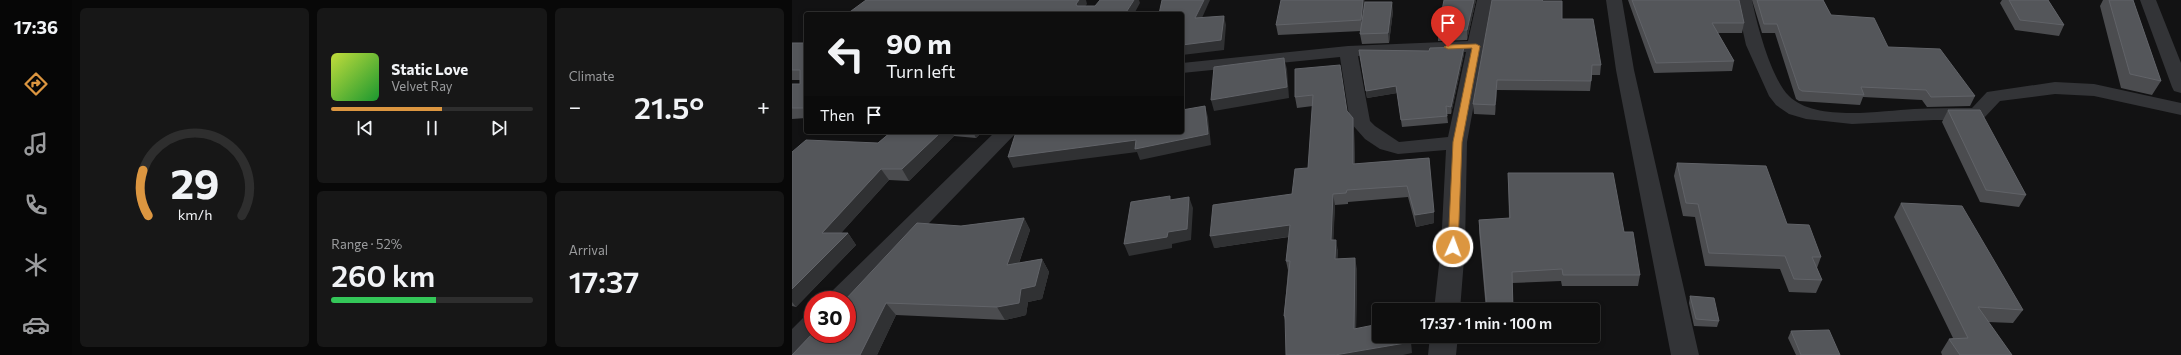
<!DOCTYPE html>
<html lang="en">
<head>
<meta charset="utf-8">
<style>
  :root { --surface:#0e0e0e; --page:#171717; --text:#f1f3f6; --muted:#9b9c9e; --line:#2e2e2e; --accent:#dc9640 }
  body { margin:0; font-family:Commissioner,sans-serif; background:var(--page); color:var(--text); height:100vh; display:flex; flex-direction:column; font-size:15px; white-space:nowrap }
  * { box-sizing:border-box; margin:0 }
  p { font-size:13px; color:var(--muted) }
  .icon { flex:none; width:22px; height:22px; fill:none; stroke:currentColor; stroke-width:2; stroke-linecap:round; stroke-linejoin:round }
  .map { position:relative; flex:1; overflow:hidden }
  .panel { display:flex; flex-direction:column; gap:8px; padding:8px; background:#080808; width:720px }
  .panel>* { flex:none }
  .banner { position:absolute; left:12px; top:12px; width:380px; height:122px; border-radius:4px; box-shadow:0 2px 6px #0003,0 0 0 1px var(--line); background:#0e0e0e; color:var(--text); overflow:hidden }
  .speed { position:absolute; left:12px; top:291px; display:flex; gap:8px; font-size:20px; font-weight:700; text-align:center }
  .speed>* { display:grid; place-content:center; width:52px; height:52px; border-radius:50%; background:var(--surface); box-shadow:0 2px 6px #0003,0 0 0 1px var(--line); line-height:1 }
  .speed .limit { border:6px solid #d22; background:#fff; color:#111 }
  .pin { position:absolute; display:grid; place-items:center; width:34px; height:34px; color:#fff; margin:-41px -17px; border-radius:50% 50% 50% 0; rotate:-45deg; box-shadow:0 0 4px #0007 }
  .pin .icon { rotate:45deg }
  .me { position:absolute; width:44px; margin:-22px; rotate:2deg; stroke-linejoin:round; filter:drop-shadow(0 0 3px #0008) }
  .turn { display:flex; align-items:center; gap:14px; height:84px; padding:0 16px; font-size:18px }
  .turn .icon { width:52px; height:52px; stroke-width:2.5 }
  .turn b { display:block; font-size:28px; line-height:34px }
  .then { display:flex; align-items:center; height:38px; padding:0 16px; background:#0003; gap:8px; font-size:15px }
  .big { font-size:30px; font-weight:600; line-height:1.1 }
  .panel .tile { flex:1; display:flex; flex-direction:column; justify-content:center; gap:6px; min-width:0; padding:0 14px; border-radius:6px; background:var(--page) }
  .panel .dial { align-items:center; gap:0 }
  .dial svg { height:104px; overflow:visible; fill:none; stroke:var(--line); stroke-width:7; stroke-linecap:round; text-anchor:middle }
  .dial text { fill:var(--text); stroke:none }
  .song { display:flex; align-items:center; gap:12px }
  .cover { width:48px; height:48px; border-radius:6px; background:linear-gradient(135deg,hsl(70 70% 55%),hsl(130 70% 35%)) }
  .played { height:4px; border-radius:2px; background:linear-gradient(90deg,var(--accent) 55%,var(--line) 55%) }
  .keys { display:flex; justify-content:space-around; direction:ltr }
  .heat { display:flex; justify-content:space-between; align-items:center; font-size:22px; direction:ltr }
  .charge { height:6px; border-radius:3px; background:linear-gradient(90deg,#34c759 52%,var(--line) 0) }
  .panel .tiles { flex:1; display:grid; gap:8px; grid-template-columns:repeat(3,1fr) }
  .tile:first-child { grid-row:span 2 }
  .trip { position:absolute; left:580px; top:303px; width:228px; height:40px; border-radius:4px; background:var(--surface); box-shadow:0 2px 6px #0003,0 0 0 1px var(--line); font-weight:600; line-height:40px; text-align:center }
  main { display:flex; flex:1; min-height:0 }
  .menu { display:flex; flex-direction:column; width:72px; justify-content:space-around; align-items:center; background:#060606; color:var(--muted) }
  .menu .icon { width:28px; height:28px }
  .menu .current { color:var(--accent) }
  .menu b { font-size:18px; color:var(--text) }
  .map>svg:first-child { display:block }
</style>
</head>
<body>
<main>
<nav class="menu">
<b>17:36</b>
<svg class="icon current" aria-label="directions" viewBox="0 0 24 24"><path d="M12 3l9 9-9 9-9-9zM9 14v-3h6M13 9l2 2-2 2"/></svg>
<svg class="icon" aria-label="music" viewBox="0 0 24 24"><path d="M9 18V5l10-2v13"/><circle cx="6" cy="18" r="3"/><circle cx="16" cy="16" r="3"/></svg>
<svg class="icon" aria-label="phone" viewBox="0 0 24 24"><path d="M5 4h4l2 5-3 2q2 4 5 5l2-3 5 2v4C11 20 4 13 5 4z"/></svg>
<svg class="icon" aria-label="climate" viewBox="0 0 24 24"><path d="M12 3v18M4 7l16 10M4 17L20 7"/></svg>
<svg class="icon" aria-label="car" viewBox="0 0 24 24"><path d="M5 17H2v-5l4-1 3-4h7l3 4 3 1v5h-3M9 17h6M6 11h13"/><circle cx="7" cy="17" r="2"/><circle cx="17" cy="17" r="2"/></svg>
</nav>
<section class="panel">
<div class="tiles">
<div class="tile dial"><svg viewBox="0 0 100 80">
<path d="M14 69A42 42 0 1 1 86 69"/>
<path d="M14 69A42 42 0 0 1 10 34" stroke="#dc9640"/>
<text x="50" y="56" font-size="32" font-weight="700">29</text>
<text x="50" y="72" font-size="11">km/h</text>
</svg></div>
<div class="tile">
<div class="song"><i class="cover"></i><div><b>Static Love</b><p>Velvet Ray</p></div></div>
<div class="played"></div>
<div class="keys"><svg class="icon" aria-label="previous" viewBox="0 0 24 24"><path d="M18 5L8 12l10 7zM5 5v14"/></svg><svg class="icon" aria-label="pause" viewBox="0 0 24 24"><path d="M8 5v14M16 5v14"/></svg><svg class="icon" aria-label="next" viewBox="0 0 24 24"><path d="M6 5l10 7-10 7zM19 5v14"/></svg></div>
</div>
<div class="tile"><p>Climate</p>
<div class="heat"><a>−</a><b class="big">21.5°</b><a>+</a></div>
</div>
<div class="tile"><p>Range · 52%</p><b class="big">260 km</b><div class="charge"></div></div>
<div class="tile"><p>Arrival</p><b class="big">17:37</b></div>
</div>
</section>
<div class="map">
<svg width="1389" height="355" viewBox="0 0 1389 355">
  <rect width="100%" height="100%" fill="#121213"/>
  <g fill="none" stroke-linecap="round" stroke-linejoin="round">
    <!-- minor -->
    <path fill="#333437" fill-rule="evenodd" d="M685,0H701L675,142L673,247L668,310H642L649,247L654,150L606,154L588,149L573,139L558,122L548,57L390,73V63L556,46L676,41ZM674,52L656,137L607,142L583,126L578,121L566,56Z
      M814,0H830L842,70L907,355H879L824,70Z
      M944,0H960C965,25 979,78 997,96C1023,122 1088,111 1122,109C1141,108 1160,108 1180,108L1195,92L1263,82L1302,84L1389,103V115L1302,96L1263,94L1208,101L1192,118L1185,120H1142L1060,124L1014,119L997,114L984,105L977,96L954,45Z
      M1348,0H1364L1389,63V93L1382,91L1380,87Z
      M203,132H225L56,307L55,300H34L38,293Z
      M21,315V334H30L10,355H0V329L11,318Z
      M638,336H666L664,355H636Z"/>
  </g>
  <!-- wall -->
  <path fill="#4b4c4f" d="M571,0H572L573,2L601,11L597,43L570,44L568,34L569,31L486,35L484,25Z
    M684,0L675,40L646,41V31Z
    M836,0H947L952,23L950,33H926L942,61L940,71L862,73Z
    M960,0H1031L1039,15L1183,96L1178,106L1135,107L1130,100L1071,97L1068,105L1007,101L1004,99L983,33H970Z
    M1210,0H1256L1272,25L1267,36L1223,30L1208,3Z
    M1311,0H1341L1369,81L1360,95L1329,88L1308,6Z
    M751,1L770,19L809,65L808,75H800L798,91L705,90L703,115L682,114L681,104Z
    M0,43H14V118L0,119V84H8V80H0Z
    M672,47V54L659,114H655L656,123L610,127L605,93L575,98L567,50L637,51Z
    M503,69L555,111L561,118L562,129L563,164L637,158L642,223L624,227L616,197L556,202V204L543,205L541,240L546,251L545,259L565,269L564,328L620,353L494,324L492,316L496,270L494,261L497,237L422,248L500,194L516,168L521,106L505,108L503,97Z
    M1156,110L1234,195L1227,207L1188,202L1150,122Z
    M99,132H190L184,138L162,136L117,181L97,180L49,233H56L64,245L4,307L0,306V152L86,143Z
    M885,163L995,224L1029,257L1025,268L1030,280L1024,293L997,292L988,269L913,266L903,217L891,216L882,176Z
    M716,173L832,232L848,275L846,286H770L769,281L720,283L721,310H694L687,231V220L717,219Z
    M1109,203L1231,310L1221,323L1196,322L1220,355H1150L1149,352L1157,339L1161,338L1102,217Z
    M232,218L238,230L227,263L250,259L257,272L250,299L236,302L234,315L213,320L104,315L85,355H0L169,226Z
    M898,296L927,321L925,327L902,326L897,303Z
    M999,331L1048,355H1004L996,338Z
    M696,336H720V339L696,338Z"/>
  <!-- shaded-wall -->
  <path fill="#303133" d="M287,0H294L295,4L288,13L284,4Z
    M342,0H347L348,3L342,14H333Z
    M412,0H418L406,27L403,18Z
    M571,0H572L573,2L571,31L569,20Z
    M682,0H684L675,40V30Z
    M600,2L601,11L597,43L596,33Z
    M432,16L434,25L432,50L390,55V45Z
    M672,47V54L659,114V107Z
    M492,58L495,69L497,98L422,111L419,100Z
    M705,80V90L703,115V105Z
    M604,86L605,93L575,98L574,91Z
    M413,106L416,117L419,145L348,160L345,152L221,168L216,157Z
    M561,118L562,129L563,175L561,164Z
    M149,132H160L162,136L117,181L110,169Z
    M181,132H190L184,138Z
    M89,169L97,180L39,244L30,233Z
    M541,194L543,205L541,252L539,240Z
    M397,197L401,208L399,240L380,244V248L337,256L332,244L376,232Z
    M642,212V223L624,227L623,215Z
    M232,218L238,230L222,277L215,265Z
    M498,225L501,236L422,248L418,236Z
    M56,233L64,245L4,307L0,302V289Z
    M544,240L546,251L545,271L543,259Z
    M563,258L565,269L564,340L562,329Z
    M250,259L257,272L250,299L236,302L234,315L213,320L205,307L229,289Z
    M94,303L104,315L85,355H68Z
    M619,342L620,353L611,355H543Z"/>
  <!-- building -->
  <path fill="#54565a" stroke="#616368" d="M74,0H287L284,4L285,6H303L308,0H342L333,14H55Z
    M370,0H412L403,18L432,16L429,40L390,45V14H367Z
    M489,0H571L569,20L484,25Z
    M652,0H682L675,30L646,31Z
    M700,0H750L751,1H770V19H801L809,65H800L799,81L705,80L703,105L681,104Z
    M840,0H947L952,23H920L942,61L864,63Z
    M965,0H1031L1039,15L1082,18L1096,47L1148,49L1183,96L1139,97L1134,90L1069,87L1072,95L1010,91L1007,89L985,24H972Z
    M1217,0H1256L1272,25L1228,20Z
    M1317,0H1341L1369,81L1338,74Z
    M573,2H600L596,33L568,34Z
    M0,43H14V108H0V84H8V70H0Z
    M672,47L659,107L654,106L655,116L609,120L604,86L574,91L567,50L637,51L638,48Z
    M492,58L495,87L419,100L422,67Z
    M548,65L555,111L561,118V164L637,158L642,212L623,215L615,186L555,190L554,193L541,194L539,240H544L543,259L563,258L562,329L587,324V336H618L619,342L543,355H494L493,316H492L498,261H494L498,225L418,236L421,205L500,194L503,169L516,168L521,95L503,97V69Z
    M413,106L416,134L343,149L344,140L216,157L224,132H390V110Z
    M1156,110H1188L1234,195L1194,190Z
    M99,132H149L110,169H89L30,233H56L0,289V152L14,140L86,143Z
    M885,163L974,166L995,224L1017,225L1029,257H1020L1030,280L1002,279L993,256L917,253L906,204L894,203Z
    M716,173H821L832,232H841L848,275H771L770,269L720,272L721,310H695L687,220L718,218Z
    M378,196V200L397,197L395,229L376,232L375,237L332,244L339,202Z
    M1109,203L1170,206L1231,310L1186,307L1220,355H1168L1157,339L1176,338Z
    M232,218L215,265L250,259L243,286L229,289L227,303L205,307L94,303L68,355H0L21,333V334H55V300H53L125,223L169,226Z
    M898,296L922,298L927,321L904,319Z
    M1037,330L1048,355H1009L999,331Z"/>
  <!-- route -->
  <path fill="#dc9640" stroke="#8f622a" d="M684,44L688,46L670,142L666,247L661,251L656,247L661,142L680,48L656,49L652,47L656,45Z"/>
</svg>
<div class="speed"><div class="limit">30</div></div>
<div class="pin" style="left:656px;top:47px;background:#d93025"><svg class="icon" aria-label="arrive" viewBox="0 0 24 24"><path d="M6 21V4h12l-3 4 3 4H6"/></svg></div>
<svg class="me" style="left:661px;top:247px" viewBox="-20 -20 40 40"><circle r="17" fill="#dc9640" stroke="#fff" stroke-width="3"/><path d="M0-11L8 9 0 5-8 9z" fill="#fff"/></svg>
<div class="trip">17:37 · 1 min · 100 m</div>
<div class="banner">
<div class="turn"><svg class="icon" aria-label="left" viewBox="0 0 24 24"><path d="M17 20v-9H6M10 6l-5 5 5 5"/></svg><div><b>90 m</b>Turn left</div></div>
<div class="then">Then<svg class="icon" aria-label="arrive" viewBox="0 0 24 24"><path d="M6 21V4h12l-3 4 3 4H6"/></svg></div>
</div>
</div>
</main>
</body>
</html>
